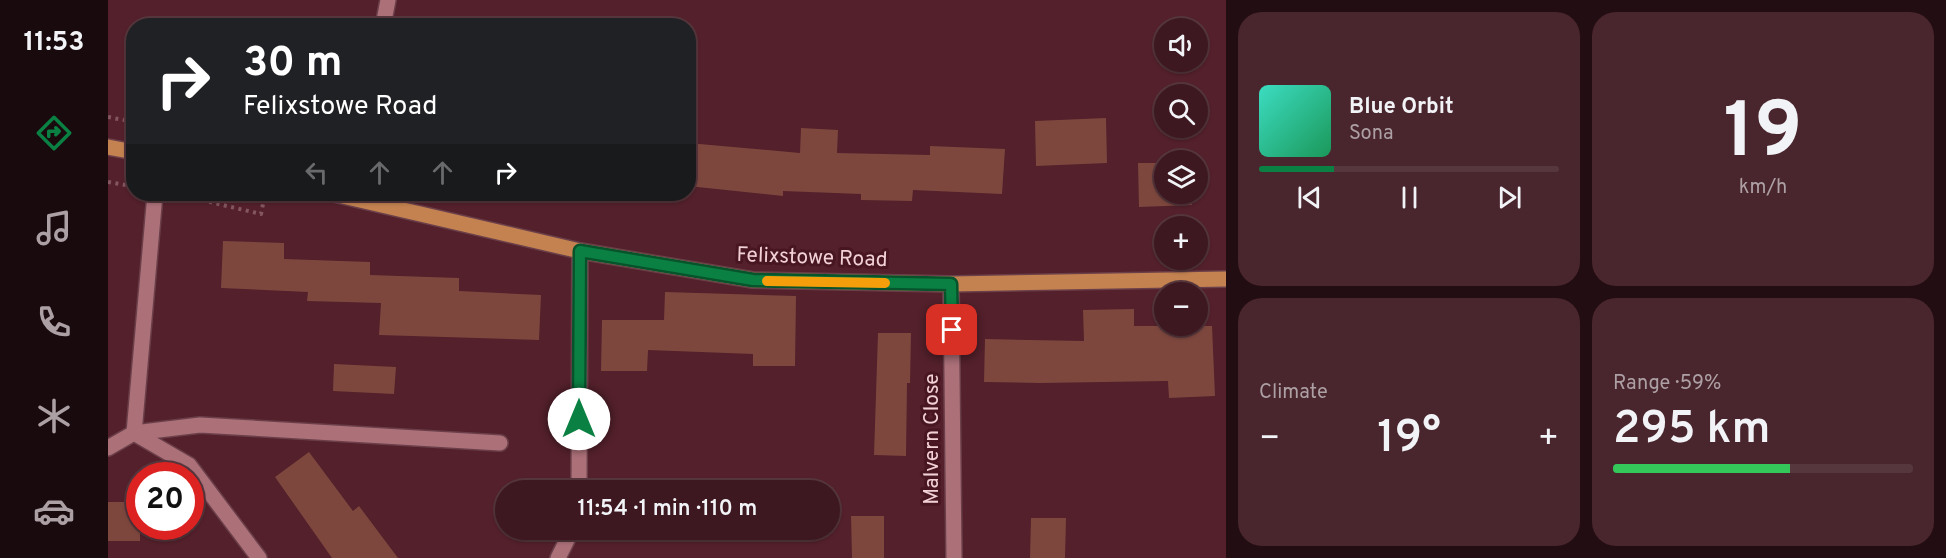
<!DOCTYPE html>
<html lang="en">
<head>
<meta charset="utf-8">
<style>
  :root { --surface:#3e1820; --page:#49252d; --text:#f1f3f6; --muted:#ada0a5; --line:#57373e; --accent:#0b8043 }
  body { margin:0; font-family:Overpass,sans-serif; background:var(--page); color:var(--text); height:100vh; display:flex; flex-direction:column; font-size:22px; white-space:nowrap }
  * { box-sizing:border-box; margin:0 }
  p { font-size:20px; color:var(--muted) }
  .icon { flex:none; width:33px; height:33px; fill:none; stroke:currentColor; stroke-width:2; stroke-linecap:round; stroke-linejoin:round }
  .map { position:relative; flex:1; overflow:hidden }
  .drawer { display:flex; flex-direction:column; gap:12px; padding:12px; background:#220d12; width:720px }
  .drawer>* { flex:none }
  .banner { position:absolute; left:18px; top:18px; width:570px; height:183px; border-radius:24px; box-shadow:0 2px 4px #0004,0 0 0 2px var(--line); background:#202124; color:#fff; overflow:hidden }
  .tools { position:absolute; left:1046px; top:18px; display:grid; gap:12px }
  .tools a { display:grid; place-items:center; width:54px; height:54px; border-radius:50%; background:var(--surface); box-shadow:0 2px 4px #0004,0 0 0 2px var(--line); font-size:30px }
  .speed { position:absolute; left:18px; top:462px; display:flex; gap:12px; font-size:30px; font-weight:700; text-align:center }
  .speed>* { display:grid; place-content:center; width:78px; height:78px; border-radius:50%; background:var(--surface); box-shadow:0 2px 4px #0004,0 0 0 2px var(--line); line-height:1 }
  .speed .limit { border:9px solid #d22; background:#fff; color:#111 }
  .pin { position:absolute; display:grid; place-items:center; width:51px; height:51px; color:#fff; margin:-26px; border-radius:12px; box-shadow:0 3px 9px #0006 }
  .me { position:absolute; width:66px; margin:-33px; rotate:0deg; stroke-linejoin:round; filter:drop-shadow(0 0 4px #0008) }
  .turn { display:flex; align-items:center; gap:21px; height:126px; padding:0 18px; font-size:27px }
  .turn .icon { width:78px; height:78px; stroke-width:2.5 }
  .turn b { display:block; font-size:42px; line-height:51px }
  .lanes { display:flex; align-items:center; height:57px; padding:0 18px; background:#0003; justify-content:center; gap:30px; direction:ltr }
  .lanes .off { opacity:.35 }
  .big { font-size:45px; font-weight:600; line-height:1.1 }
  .drawer .card { flex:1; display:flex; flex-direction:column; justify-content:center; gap:9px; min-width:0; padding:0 21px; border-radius:24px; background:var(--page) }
  .drawer .dial { align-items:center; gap:0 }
  .dial b { font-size:78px; line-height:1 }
  .song { display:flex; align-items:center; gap:18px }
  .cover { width:72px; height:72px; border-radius:9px; background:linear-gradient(135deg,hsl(170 70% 55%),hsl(150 70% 35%)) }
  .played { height:6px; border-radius:3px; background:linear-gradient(90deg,var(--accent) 25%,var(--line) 25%) }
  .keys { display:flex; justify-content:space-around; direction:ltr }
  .heat { display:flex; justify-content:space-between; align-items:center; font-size:33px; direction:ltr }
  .charge { height:9px; border-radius:4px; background:linear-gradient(90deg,#34c759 59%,var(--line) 0) }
  .drawer .tiles { flex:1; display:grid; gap:12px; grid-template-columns:repeat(2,1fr) }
  .trip { position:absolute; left:387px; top:480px; width:345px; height:60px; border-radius:30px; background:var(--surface); box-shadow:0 2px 4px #0004,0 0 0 2px var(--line); font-weight:600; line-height:60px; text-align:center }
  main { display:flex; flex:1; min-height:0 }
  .tab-bar { display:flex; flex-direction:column; width:108px; justify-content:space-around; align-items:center; background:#190a0d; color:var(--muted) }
  .tab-bar .icon { width:42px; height:42px }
  .tab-bar .current { color:var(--accent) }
  .tab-bar b { font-size:27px; color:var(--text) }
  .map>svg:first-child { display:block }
</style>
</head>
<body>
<main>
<nav class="tab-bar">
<b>11:53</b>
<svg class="icon current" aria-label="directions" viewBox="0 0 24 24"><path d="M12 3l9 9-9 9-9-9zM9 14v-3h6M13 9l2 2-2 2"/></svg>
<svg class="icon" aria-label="music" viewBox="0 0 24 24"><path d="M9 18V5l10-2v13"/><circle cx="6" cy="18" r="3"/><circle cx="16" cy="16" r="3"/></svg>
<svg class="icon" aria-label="phone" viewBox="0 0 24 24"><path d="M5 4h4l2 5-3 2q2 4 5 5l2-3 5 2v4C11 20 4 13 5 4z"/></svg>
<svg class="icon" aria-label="climate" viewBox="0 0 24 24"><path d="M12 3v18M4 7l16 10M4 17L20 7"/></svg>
<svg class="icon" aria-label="car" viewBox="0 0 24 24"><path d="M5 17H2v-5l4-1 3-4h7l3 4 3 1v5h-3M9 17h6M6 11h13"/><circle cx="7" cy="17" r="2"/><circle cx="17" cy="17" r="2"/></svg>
</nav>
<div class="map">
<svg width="1118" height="558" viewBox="0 0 1118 558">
  <rect width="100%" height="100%" fill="#53202b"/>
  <!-- building -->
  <path fill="#7d473e" d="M998,118L999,163L928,166L927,121Z
    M693,128L730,130L729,153L822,155V146L897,149L894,194L805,190L804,201L753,200V194L675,191V196L580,186V143L692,153Z
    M1030,163H1056V194H1083L1084,205L1031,207Z
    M115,241L176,243V259L262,262V275L351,278V291L433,295L431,340L271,335L273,303L199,301L200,292L113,288Z
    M557,292L688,296L687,366H645V354L540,350L539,371H493L494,320H556Z
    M1026,309V326H1104L1107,396L1061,398L1060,381L932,383L876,382L877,339L976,341L975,310Z
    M770,333H803L802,383H799L798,456L766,455Z
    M226,364L288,367L286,394L225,391Z
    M201,452L245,511L251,506L290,558H224L167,477Z
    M0,502H32V541H0Z
    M743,516H776V558H744Z
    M923,518H958L957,558H922Z"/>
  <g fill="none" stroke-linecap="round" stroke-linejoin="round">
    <defs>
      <path id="service" d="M26,433L92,425L392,443
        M471,490L472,251
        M450,558L464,530"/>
      <path id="minor" d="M275,26L280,0
        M843,284L846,558
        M26,433L47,194
        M26,433L81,465L151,558
        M0,448L26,433"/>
      <path id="primary" d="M0,147L26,152
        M226,194L472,251L645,280L843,284L1118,279"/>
    </defs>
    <!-- service casing -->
    <use href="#service" stroke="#6b3f49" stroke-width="18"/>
    <!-- minor casing -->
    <use href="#minor" stroke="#6b3f49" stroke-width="18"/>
    <!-- primary casing -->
    <use href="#primary" stroke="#6b3f49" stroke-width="18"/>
    <!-- path -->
    <path stroke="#845760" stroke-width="4" stroke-dasharray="3 4.5" stroke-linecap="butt" d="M0,117L26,122
      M0,182L23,186
      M72,195L153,214L157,194"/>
    <!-- service -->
    <use href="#service" stroke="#ac7079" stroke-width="15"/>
    <!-- minor -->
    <use href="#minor" stroke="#ac7079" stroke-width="15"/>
    <!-- primary -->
    <use href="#primary" stroke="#c38250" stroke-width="15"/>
  </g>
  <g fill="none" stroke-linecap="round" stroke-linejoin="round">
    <defs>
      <path id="route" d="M471,419L472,251L645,280L843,284L844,330"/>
    </defs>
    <!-- route casing -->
    <use href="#route" stroke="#07532c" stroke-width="15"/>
    <!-- route -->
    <use href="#route" stroke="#0b8043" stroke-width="10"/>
    <!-- slow -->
    <path stroke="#f59e0b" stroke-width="10" d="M659,281L777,283"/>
  </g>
  <g text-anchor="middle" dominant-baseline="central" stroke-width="6" stroke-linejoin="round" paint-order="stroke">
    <!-- street labels -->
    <g font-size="21" fill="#f2d1d5" stroke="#481621">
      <text transform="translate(704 258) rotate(2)">Felixstowe Road</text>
      <text transform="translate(824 439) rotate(-90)">Malvern Close</text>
    </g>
  </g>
</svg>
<div class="tools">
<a><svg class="icon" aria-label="sound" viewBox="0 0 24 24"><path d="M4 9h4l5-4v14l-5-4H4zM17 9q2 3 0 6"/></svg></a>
<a><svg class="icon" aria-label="search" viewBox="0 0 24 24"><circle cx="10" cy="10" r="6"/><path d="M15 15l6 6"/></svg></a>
<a><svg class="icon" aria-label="layers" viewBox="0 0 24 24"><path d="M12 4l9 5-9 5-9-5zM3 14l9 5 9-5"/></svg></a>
<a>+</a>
<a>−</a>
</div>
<div class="speed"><div class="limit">20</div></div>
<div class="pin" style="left:844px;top:330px;background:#d93025"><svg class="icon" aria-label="arrive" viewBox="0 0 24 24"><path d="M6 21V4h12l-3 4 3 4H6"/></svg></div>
<svg class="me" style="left:471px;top:419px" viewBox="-20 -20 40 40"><circle r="19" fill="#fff"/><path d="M0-13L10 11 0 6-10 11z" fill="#0b8043"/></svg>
<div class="trip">11:54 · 1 min · 110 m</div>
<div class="banner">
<div class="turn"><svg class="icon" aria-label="right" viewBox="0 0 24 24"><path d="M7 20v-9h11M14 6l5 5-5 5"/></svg><div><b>30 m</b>Felixstowe Road</div></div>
<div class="lanes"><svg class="icon off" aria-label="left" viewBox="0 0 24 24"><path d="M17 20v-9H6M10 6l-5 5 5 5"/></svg><svg class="icon off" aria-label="ahead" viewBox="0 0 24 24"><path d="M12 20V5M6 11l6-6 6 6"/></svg><svg class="icon off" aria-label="ahead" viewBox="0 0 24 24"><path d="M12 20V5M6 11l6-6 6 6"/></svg><svg class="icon" aria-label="right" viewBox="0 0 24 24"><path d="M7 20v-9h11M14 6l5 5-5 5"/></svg></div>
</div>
</div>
<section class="drawer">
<div class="tiles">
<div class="card">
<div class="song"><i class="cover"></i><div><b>Blue Orbit</b><p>Sona</p></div></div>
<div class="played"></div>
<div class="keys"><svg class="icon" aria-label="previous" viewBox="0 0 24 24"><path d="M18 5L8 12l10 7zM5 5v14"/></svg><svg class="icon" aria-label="pause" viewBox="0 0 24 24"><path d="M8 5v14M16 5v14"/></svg><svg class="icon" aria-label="next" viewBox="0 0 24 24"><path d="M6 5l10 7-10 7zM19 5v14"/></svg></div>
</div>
<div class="card dial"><b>19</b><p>km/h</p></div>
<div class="card"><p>Climate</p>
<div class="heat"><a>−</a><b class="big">19°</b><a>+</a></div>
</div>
<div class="card"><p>Range · 59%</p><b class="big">295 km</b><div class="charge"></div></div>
</div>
</section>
</main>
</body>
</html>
